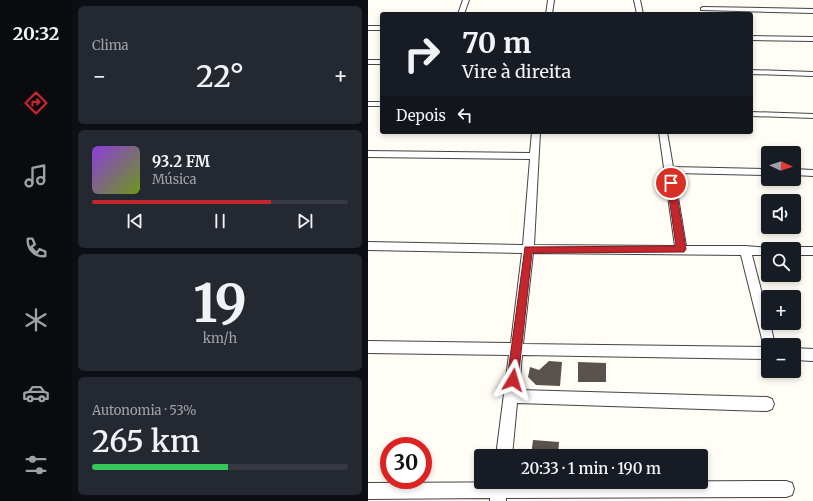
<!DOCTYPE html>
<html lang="pt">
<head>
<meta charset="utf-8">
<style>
  :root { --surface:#171b24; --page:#242831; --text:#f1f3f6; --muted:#9ea1a6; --line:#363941; --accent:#c4262e }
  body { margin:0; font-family:Merriweather,serif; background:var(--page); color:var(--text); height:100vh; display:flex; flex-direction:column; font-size:15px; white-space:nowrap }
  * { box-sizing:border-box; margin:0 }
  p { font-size:13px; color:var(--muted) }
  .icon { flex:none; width:22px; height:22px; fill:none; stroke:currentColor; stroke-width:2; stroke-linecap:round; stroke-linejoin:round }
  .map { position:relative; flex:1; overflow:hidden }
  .drawer { display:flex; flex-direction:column; gap:6px; padding:6px; background:#0d0f14; width:296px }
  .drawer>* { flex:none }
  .top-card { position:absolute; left:12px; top:12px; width:373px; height:122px; border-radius:4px; box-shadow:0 2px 6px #0003; background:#171b24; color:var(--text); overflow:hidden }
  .needle { width:26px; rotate:93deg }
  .buttons { position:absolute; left:393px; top:146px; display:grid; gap:8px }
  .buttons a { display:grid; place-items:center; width:40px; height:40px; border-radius:4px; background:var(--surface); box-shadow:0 2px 6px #0003; font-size:20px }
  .speed { position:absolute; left:12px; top:437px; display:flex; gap:8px; font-size:20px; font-weight:700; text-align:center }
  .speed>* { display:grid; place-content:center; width:52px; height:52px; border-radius:50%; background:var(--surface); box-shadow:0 2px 6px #0003; line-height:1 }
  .speed .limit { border:6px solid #d22; background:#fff; color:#111 }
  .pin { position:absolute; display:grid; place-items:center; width:34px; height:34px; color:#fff; margin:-17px; border:2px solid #fff; border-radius:50%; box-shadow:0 1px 4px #0007 }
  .me { position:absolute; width:44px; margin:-22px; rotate:7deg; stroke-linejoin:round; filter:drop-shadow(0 0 3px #0008) }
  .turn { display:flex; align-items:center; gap:14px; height:84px; padding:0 16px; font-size:18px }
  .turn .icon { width:52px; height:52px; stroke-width:2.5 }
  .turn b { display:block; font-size:28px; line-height:34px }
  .then { display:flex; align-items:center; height:38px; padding:0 16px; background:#0003; gap:8px; font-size:15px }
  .big { font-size:30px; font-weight:600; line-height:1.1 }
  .drawer .card { flex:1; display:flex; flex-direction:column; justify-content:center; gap:6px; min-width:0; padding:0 14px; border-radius:6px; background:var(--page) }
  .drawer .dial { align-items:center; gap:0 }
  .dial b { font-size:52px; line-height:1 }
  .song { display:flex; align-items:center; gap:12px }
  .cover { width:48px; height:48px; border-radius:6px; background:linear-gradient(135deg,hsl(270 70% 55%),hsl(80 70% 35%)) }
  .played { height:4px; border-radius:2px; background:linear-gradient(90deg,var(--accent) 70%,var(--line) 70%) }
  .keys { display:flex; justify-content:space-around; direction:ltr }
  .heat { display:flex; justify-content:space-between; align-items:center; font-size:22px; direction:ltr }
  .charge { height:6px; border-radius:3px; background:linear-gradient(90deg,#34c759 53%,var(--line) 0) }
  .trip { position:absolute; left:106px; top:449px; width:234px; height:40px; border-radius:4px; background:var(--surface); box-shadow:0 2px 6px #0003; font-weight:600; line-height:40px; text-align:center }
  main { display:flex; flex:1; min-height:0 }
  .tab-bar { display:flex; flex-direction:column; width:72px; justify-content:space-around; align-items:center; background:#090b0e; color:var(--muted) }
  .tab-bar .icon { width:28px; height:28px }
  .tab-bar .current { color:var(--accent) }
  .tab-bar b { font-size:18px; color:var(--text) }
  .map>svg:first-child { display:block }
</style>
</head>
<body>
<main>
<nav class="tab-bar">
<b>20:32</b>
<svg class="icon current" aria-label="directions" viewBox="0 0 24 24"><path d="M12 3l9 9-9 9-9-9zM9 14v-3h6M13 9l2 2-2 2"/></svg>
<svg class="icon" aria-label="music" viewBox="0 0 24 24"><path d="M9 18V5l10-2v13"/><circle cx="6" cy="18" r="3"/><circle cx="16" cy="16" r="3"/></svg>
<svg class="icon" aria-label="phone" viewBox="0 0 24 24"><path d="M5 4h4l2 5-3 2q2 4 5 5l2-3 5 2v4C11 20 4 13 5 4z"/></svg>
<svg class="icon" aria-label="climate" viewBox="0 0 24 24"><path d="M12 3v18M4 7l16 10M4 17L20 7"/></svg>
<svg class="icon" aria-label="car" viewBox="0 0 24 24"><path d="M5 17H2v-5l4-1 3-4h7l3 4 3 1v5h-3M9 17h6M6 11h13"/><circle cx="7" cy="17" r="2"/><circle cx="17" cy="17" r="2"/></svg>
<svg class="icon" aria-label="filters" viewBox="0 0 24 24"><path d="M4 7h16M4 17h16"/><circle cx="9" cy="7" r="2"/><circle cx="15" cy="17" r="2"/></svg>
</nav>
<section class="drawer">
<div class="card"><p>Clima</p>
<div class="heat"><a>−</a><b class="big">22°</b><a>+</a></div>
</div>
<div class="card">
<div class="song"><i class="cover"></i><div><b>93.2 FM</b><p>Música</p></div></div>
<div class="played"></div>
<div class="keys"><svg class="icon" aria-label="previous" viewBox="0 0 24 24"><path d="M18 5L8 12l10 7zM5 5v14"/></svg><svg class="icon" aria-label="pause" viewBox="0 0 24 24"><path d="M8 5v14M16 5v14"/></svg><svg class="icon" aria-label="next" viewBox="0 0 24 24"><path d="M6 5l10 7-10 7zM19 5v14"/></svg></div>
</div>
<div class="card dial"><b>19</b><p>km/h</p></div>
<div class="card"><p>Autonomia · 53%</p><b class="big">265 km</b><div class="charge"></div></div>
</section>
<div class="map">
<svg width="445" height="501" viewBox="0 0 445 501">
  <rect width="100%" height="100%" fill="#fffdf5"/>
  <!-- building -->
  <path fill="#5a524d" d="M181,361L194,362L192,386L168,385L160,377L162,367L171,370Z
    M210,362L238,363V382H210Z
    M165,440L191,442L190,456H163Z"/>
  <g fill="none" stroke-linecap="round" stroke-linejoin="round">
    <defs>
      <path id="minor" d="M95,0H101L96,14H90Z
        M180,0H186L184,14H178Z
        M266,0H272L275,14H269Z
        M335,7L445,9V13L333,10V8Z
        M0,26H14V30H0Z
        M383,36L445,37V41L383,40Z
        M0,60H14V64H0Z
        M383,70L445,72V76L383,74Z
        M0,102H14V106H0Z
        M383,112L445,114V118L383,116Z
        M164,132H172L166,245L307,246L291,132H299L305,167L400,169V175L306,173L318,246H377L404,248L400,249V255H384L400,317V323H402L407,345H400V359L154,355L151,390L399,397L404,399L406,404L404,409L399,411L149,403L144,456H128L141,355L0,353V341L143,343L154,253L0,250V242L155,245L162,159L0,157V151L162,153ZM165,253L373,255L396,347L155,344Z
        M426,169L445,170V176L426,175Z
        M426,247H445V255H426V249H422Z
        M426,348L445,349V361L426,360Z
        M418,481L424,483L426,489L424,495L418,497L138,498V501H122V498L0,499V483Z"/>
    </defs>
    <!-- minor casing -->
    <use href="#minor" stroke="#444" stroke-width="2"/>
    <!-- minor -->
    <use href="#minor" fill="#fff" fill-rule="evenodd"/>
  </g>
  <!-- route -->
  <path fill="#c4262e" stroke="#7f191e" d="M303,180L307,183L318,249L316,252L164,253L150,380L149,384L145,385L141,384L139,380L157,247L308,246L299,183Z"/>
</svg>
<div class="buttons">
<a><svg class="needle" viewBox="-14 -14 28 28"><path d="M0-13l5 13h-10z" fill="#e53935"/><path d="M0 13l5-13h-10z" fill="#9ea1a6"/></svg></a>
<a><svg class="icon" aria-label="sound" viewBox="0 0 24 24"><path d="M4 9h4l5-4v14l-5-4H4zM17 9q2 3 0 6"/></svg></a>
<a><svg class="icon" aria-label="search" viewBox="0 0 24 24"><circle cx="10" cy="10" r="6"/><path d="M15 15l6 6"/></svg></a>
<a>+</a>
<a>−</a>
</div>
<div class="speed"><div class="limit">30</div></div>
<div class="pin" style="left:303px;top:183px;background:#d93025"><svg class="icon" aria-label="arrive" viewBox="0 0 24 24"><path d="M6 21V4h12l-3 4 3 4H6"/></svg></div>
<svg class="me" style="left:145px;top:380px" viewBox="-20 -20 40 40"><path d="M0-17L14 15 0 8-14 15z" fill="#c4262e" stroke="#fff" stroke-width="4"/></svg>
<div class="trip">20:33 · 1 min · 190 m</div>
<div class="top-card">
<div class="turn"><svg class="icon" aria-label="right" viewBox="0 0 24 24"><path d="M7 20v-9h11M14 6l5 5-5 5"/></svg><div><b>70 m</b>Vire à direita</div></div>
<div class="then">Depois<svg class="icon" aria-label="left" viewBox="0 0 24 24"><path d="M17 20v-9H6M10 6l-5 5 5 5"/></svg></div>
</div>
</div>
</main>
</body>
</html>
